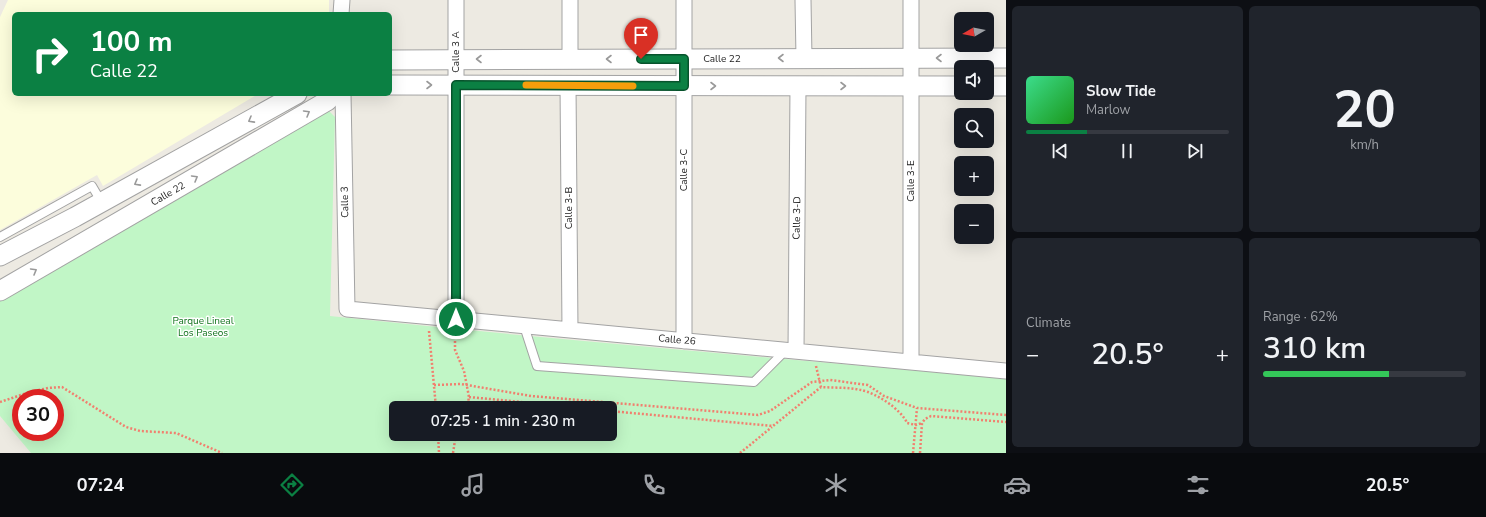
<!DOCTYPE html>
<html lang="en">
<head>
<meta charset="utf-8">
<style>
  :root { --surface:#171b24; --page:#20242c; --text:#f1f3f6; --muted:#9ea1a6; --line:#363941; --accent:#0b8043 }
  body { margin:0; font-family:"Nunito Sans",sans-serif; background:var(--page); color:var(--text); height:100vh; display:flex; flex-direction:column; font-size:15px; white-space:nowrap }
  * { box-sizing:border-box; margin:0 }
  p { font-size:13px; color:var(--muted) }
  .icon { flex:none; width:22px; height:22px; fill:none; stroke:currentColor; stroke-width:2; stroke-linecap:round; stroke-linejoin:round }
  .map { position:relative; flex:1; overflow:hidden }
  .drawer { display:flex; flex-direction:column; gap:6px; padding:6px; background:#0d0f14; width:480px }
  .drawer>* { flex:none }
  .banner { position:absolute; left:12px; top:12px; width:380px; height:84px; border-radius:6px; box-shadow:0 4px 16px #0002; background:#0b8043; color:#fff; overflow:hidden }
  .needle { width:26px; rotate:261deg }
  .fabs { position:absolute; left:954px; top:12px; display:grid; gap:8px }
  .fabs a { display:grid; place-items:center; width:40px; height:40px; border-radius:6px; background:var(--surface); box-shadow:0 4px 16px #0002; font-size:20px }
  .speed { position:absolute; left:12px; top:389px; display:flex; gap:8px; font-size:20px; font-weight:700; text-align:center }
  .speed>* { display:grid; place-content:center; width:52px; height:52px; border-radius:50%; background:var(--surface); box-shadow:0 4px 16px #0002; line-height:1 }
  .speed .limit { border:6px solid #d22; background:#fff; color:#111 }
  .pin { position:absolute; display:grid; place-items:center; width:34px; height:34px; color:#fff; margin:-41px -17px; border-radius:50% 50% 50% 0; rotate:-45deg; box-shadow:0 0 4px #0007 }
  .pin .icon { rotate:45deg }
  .me { position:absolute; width:44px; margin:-22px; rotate:0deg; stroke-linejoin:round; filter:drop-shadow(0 0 3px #0008) }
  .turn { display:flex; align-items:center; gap:14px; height:84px; padding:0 12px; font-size:18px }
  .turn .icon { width:52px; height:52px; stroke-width:2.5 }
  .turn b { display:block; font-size:28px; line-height:34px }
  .big { font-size:30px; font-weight:600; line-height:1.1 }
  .drawer .widget { flex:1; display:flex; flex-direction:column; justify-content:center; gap:6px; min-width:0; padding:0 14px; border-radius:6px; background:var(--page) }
  .drawer .dial { align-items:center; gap:0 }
  .dial b { font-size:52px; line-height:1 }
  .song { display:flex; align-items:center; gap:12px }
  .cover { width:48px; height:48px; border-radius:6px; background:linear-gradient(135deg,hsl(150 70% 55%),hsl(120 70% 35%)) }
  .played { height:4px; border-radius:2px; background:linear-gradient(90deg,var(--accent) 30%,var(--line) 30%) }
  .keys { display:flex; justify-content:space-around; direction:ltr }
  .heat { display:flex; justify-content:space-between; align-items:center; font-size:22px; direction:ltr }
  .charge { height:6px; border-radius:3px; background:linear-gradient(90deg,#34c759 62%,var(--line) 0) }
  .drawer .tiles { flex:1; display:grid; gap:6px; grid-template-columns:repeat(2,1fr) }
  .trip { position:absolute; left:389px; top:401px; width:228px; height:40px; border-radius:6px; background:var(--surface); box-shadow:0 4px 16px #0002; font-weight:600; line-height:40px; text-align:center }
  .tabs { display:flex; height:64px; justify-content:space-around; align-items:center; background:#090b0e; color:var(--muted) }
  .tabs .icon { width:28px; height:28px }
  .tabs .active { color:var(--accent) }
  .tabs b { font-size:18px; color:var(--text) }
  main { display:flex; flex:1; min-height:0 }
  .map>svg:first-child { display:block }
</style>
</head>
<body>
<main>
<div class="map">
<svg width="1006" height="453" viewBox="0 0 1006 453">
  <rect width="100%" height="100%" fill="#edeae2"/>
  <!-- education -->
  <path fill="#fcfddc" d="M8,0H329V14H14V94H258L103,186L97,175L0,230V17Z"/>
  <!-- park -->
  <path fill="#c1f6c6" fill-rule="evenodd" d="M327,109L335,117L330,316C555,340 781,358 1006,379V453H31L0,416V298ZM21,398H55V432H21ZM396,408H610V434H396Z"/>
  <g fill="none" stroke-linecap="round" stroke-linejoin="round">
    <defs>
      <path id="service" d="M0,237L92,186L102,203
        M524,326L537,366L754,382L786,350"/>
      <path id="minor" d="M456,0V319
        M803,0L804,58
        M911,0V362
        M341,14L342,0
        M570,59V0
        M568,85L570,330
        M343,94L347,309L1006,371
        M684,341V0
        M796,351L798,86"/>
      <path id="tertiary" d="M390,60L1006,58
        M390,85L961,86
        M987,86H1006
        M0,256L75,217L297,94
        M0,291L327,101L334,94"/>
    </defs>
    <!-- service casing -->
    <use href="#service" stroke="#a3a3a3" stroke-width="10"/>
    <!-- minor casing -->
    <use href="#minor" stroke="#a3a3a3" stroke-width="17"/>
    <!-- tertiary casing -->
    <use href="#tertiary" stroke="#a3a3a3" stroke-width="21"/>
    <!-- path -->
    <path stroke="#f1806f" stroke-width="2.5" stroke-dasharray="2 2" stroke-linecap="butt" d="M429,331L436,408
      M455,333V350L464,371L469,397L467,408
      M816,366L821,387
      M434,385L461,384L531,396L758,415L770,411L812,382L830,380L868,385L884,396L917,408L1006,415
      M469,397L584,408
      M0,402L30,392L48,388L62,387L126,427L140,431L176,433L222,453
      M610,411L773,426L821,387C834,388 848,387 861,390C876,393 901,409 907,423L916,425L922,423
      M438,434L439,453
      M453,453L456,434
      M740,453L772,427
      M913,453L917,408
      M920,453L922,423L925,419L931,416L1006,422"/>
    <!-- service -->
    <use href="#service" stroke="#fff" stroke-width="8"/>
    <!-- minor -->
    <use href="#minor" stroke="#fff" stroke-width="15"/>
    <!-- tertiary -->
    <use href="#tertiary" stroke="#fff" stroke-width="19"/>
  </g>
  <!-- one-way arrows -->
  <defs><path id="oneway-chevron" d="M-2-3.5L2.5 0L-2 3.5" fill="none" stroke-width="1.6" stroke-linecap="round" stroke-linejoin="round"/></defs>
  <g stroke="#999">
    <use href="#oneway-chevron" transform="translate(781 58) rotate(180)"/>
    <use href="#oneway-chevron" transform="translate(939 58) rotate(180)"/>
    <use href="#oneway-chevron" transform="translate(479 59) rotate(180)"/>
    <use href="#oneway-chevron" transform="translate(609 59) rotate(180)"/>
    <use href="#oneway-chevron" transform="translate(429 85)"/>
    <use href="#oneway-chevron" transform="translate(713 86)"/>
    <use href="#oneway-chevron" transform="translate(843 86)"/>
    <use href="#oneway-chevron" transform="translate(307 113) rotate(-30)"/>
    <use href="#oneway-chevron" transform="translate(251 120) rotate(151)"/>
    <use href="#oneway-chevron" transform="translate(195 178) rotate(-30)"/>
    <use href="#oneway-chevron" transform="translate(137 183) rotate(151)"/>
    <use href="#oneway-chevron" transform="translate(34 271) rotate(-30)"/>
  </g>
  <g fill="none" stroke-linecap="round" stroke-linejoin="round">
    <defs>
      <path id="route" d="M456,319V85L684,86V59H641"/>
    </defs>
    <!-- route casing -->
    <use href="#route" stroke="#07532c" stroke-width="10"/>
    <!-- route -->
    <use href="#route" stroke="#0b8043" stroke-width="7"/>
    <!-- slow -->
    <path stroke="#f59e0b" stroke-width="7" d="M526,85L633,86"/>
  </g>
  <g text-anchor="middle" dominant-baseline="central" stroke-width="3" stroke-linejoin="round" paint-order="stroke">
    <!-- street labels -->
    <g font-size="10" fill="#1c1c1c" stroke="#fff">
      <text transform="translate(456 52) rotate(-90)">Calle 3 A</text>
      <text x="722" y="59">Calle 22</text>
      <text transform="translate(684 170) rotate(-90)">Calle 3-C</text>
      <text transform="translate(911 181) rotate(-90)">Calle 3-E</text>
      <text transform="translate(168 194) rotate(-30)">Calle 22</text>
      <text transform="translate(345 202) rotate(-91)">Calle 3</text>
      <text transform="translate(569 208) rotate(-90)">Calle 3-B</text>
      <text transform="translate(797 218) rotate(-89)">Calle 3-D</text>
      <text transform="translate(677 340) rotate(5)">Calle 26</text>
    </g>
    <!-- park labels -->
    <g font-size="10" fill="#11731c" stroke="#fff">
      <text x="203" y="321">Parque Lineal<tspan x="203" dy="12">Los Paseos</tspan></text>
    </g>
  </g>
</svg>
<div class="fabs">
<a><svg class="needle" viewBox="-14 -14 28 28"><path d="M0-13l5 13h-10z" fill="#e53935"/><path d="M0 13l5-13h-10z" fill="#9ea1a6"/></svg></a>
<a><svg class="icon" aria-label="sound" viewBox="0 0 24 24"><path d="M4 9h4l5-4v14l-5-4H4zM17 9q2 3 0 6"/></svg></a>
<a><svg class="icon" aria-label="search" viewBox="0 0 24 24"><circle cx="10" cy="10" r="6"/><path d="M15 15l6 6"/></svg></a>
<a>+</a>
<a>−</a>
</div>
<div class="speed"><div class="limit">30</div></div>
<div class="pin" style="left:641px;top:59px;background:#d93025"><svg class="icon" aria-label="arrive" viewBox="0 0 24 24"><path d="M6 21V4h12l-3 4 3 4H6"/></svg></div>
<svg class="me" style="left:456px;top:319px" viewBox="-20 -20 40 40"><circle r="17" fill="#0b8043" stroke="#fff" stroke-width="3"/><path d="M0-11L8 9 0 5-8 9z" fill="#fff"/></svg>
<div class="trip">07:25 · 1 min · 230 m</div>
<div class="banner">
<div class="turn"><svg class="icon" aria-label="right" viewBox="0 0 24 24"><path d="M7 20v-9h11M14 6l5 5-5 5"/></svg><div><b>100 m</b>Calle 22</div></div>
</div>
</div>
<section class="drawer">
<div class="tiles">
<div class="widget">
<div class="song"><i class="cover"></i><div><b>Slow Tide</b><p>Marlow</p></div></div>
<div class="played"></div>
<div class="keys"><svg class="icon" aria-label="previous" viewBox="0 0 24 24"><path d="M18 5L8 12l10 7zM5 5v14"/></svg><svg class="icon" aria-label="pause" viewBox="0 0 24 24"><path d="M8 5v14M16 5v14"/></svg><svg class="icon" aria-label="next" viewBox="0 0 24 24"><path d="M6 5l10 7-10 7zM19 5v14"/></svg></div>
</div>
<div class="widget dial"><b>20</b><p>km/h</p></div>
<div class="widget"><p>Climate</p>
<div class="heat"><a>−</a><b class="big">20.5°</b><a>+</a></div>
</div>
<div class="widget"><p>Range · 62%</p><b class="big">310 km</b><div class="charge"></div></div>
</div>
</section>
</main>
<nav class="tabs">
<b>07:24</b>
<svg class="icon active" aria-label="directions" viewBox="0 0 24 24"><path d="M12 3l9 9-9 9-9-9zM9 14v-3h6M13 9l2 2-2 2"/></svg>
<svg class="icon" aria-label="music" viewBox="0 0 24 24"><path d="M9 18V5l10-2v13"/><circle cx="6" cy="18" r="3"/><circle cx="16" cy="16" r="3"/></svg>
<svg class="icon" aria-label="phone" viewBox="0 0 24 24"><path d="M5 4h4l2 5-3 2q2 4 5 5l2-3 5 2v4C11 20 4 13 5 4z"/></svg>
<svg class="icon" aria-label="climate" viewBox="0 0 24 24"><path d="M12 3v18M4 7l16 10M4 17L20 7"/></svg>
<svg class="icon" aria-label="car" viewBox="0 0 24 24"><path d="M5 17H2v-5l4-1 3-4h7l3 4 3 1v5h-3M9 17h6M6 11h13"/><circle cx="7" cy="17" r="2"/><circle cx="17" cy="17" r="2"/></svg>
<svg class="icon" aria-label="filters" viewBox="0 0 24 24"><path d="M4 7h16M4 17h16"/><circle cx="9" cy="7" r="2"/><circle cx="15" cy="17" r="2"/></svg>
<b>20.5°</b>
</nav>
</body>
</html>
